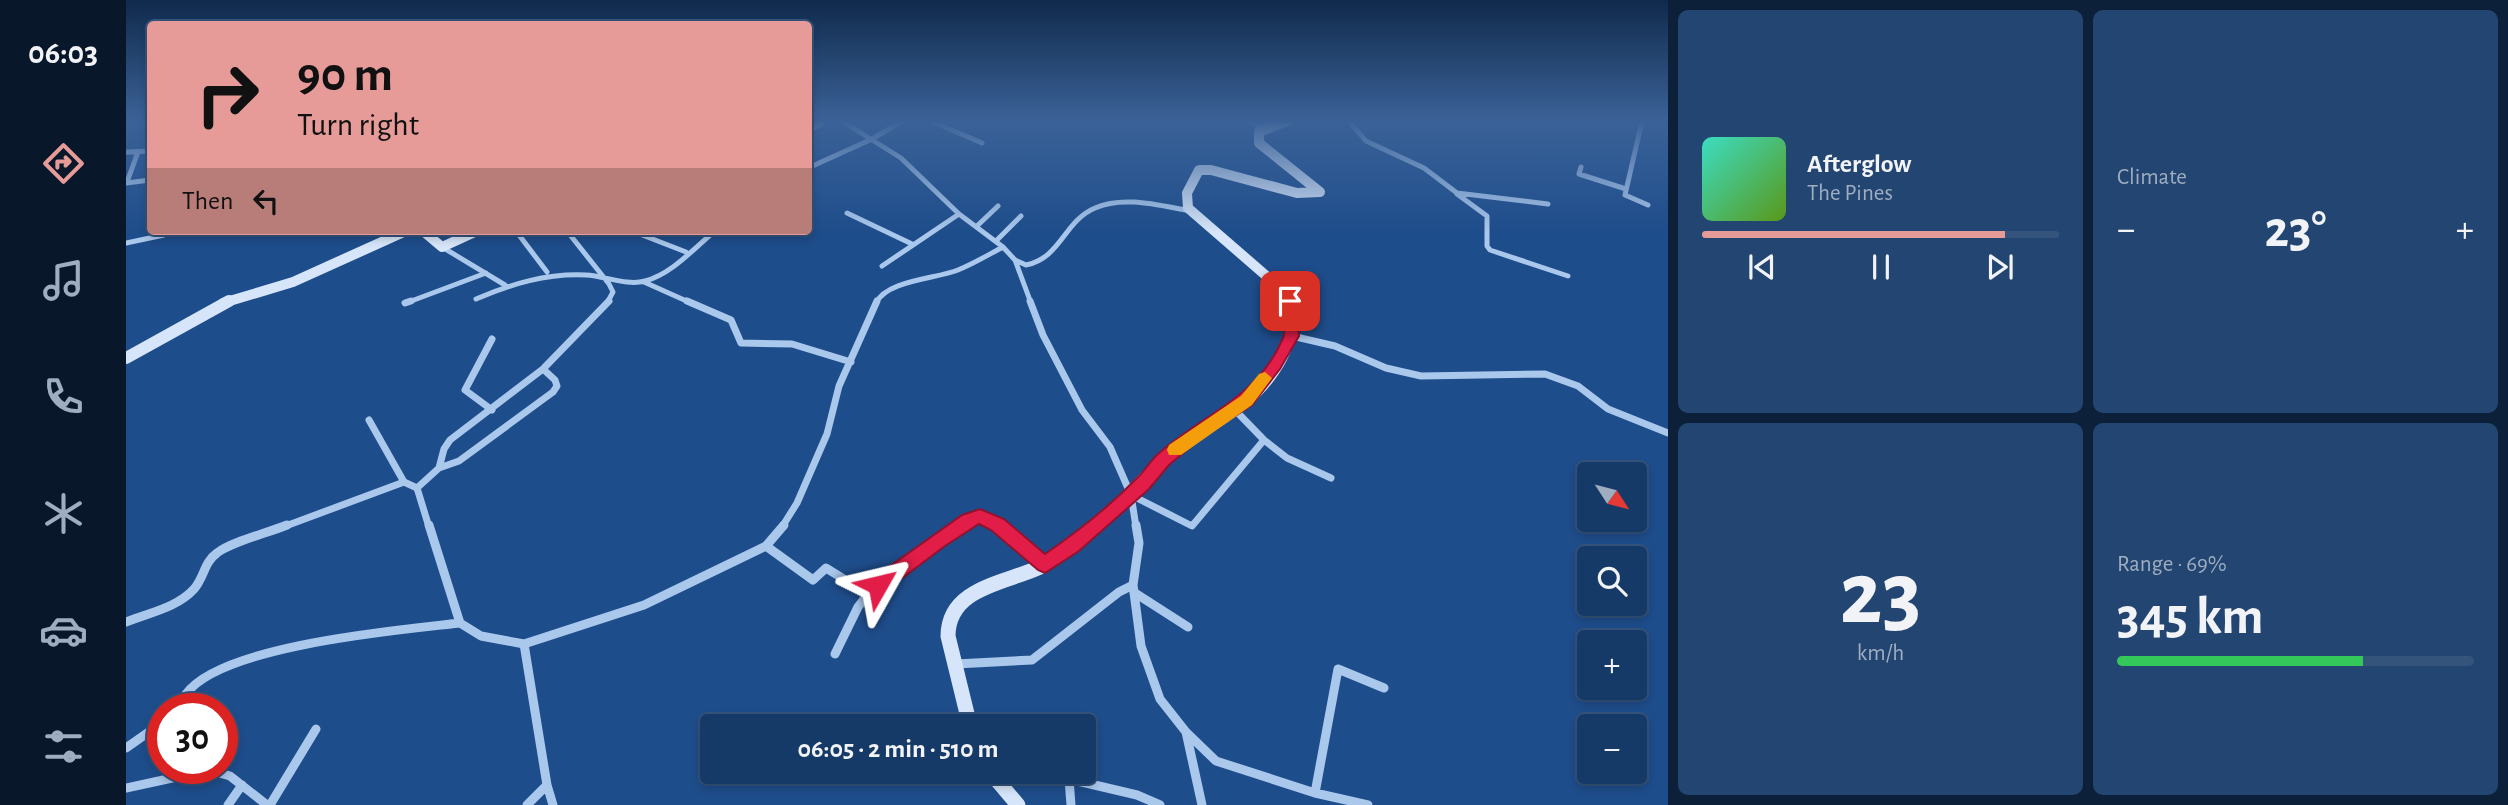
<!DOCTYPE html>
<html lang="en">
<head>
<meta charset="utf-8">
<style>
  :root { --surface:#163a68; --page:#234571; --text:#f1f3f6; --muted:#9eadc0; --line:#35547c; --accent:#e69b98 }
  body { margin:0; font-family:"Alegreya Sans",sans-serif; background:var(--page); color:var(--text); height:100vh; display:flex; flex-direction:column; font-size:26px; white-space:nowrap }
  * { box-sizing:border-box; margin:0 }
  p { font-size:23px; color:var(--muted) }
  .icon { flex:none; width:38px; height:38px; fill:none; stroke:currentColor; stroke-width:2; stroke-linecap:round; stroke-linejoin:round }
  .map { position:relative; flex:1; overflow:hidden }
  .sheet { display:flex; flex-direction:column; gap:10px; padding:10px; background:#0c2039; width:840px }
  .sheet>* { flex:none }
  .hud { position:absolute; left:21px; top:21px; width:665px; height:214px; border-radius:7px; box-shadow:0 4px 10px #0003,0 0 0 2px var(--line); background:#e69b98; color:#111; overflow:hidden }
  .needle { width:46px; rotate:126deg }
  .controls { position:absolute; left:1451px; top:462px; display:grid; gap:14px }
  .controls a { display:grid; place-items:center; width:70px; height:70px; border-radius:7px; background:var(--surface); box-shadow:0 4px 10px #0003,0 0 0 2px var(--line); font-size:35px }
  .speed { position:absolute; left:21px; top:693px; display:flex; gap:14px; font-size:35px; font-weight:700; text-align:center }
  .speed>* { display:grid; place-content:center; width:91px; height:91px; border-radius:50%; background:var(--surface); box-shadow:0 4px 10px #0003,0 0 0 2px var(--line); line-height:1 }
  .speed .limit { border:10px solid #d22; background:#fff; color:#111 }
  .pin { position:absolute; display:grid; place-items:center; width:60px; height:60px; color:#fff; margin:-30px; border-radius:14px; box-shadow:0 4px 10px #0006 }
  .me { position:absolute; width:77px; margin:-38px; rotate:53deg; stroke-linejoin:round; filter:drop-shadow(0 0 5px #0008) }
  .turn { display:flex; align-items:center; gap:24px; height:147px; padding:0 35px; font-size:32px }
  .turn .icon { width:91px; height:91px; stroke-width:2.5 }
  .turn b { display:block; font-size:49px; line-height:60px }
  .then { display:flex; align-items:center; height:66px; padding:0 35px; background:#0003; gap:14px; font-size:26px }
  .big { font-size:52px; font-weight:700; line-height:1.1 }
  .sheet .card { flex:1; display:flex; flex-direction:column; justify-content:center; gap:10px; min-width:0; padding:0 24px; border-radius:10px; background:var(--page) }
  .sheet .dial { align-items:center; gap:0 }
  .dial b { font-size:91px; line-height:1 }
  .song { display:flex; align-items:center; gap:21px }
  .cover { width:84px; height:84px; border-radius:10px; background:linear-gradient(135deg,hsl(170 70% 55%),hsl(90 70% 35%)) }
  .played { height:7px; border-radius:4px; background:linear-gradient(90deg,var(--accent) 85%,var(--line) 85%) }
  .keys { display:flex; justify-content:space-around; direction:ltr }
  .heat { display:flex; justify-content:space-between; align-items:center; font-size:38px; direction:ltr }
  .charge { height:10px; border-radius:5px; background:linear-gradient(90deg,#34c759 69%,var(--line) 0) }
  .sheet .tiles { flex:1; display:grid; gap:10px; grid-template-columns:repeat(2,1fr) }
  .trip { position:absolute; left:574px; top:714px; width:396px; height:70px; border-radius:7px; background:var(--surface); box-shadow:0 4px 10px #0003,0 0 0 2px var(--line); font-weight:700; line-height:70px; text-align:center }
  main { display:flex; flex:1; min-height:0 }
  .tabs { display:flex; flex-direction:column; width:126px; justify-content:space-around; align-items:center; background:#09172a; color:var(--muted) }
  .tabs .icon { width:49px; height:49px }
  .tabs .on { color:var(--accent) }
  .tabs b { font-size:32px; color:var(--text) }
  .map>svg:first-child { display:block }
</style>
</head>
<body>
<main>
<nav class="tabs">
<b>06:03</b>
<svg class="icon on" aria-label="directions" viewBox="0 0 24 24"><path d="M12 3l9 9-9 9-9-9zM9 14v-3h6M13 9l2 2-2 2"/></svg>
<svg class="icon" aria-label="music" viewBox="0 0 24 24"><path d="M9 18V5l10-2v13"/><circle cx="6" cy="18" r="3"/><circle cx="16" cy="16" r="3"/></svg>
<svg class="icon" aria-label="phone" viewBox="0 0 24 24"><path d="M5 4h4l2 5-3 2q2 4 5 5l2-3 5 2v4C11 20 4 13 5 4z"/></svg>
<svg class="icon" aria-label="climate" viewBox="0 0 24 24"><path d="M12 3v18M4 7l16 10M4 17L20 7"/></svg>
<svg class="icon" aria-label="car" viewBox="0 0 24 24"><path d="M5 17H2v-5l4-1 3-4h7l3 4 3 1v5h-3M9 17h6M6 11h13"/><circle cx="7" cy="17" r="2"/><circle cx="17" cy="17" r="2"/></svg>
<svg class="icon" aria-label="filters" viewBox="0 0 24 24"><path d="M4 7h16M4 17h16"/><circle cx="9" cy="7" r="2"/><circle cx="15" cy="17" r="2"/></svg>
</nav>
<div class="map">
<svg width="1542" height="805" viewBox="0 0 1542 805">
  <rect width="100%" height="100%" fill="#1e4d8b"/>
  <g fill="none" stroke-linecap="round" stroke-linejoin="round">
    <!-- street-far2 -->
    <path stroke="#aac8ec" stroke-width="5" d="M716,121L775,158L833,214L877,247L889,260L900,265C935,258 938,221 969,208C998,195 1035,206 1065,211
      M805,121L856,143
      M1120,121L1140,129L1139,121
      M1223,121L1240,141L1298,168L1331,193L1422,204
      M1516,121L1499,195L1522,205
      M0,152L23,151
      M1455,167L1453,174L1500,189
      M682,168L746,139L776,121
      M1,182L12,152
      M0,183L24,180
      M1331,194L1361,216V246L1364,250L1442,276
      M721,213L786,244
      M851,226L872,206
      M390,231L421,272
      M441,231L483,284L487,292L481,303
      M506,231L560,252
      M870,241L895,216
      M0,243L38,235L39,231
      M316,247L379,285
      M889,260L905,303
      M756,266L833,214
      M518,282L565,303
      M350,299C385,284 421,273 460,275C479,276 501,286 519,281C546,274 568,248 589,231
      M280,303L360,273
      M750,303C761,280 810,279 832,270C847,264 862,255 877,247"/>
    <!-- street-far1 -->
    <path stroke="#aac8ec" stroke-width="7" d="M561,301L605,320L615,343L666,344L725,362
      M904,301L917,335L956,410L984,447L1005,495L1010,527
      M279,303L285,301
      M1166,336L1209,346L1260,368L1295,376L1419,374L1452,386L1482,409L1542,433
      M366,339L339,390L366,410
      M1109,410L1138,440L1161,458L1205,478
      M243,420L278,482
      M313,468L333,461L427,392L431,386L429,380L417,369
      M1005,495L1066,526L1138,440
      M157,527L278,482L291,488
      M303,527L291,488L313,468L318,449L324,440L417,369L483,301
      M656,527L671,503L701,434L713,386L751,301
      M833,527L843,520L854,517L875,527"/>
    <!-- street -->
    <path stroke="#aac8ec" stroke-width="9" d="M303,525L334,623L355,636L398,644L518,605L640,546L658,525
      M873,525L918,564
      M1010,525L1013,543L1007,585L1015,646L1034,699L1060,732L1090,761L1189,793L1242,805
      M640,546L687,580L700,568L742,594
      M1009,593L1062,627
      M0,622C22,613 51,608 68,589C78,578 78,562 91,553C107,541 142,533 161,525
      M398,644L421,785L401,805
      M709,654L732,607L742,594L836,525
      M830,664L906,660L993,592L1007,585
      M55,709C56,704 57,698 60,694C95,645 274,630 334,623
      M1060,732L1076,805
      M0,748L37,722
      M943,779L945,805
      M873,782L894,775L943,779L1011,795L1034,805
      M421,785L427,805
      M0,788L83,770L104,776L141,805
      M1189,793L1212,669L1258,688
      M102,805L116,785
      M144,805L190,729"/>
    <!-- secondary-far2 -->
    <path stroke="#d6e5f9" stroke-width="10" d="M1161,121L1133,132V143L1194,192L1171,193L1085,170H1073L1061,193L1062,208L1160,293L1164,303
      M682,128L695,121
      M297,231L316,247L351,231
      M97,303L167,282L280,231"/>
    <!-- secondary-far1 -->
    <path stroke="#d6e5f9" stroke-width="12" d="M0,358L103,301
      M969,527C995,503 1019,475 1046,452C1068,433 1096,422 1118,403C1147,379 1174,340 1163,301"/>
    <!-- secondary -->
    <path stroke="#d6e5f9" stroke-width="15" d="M844,726L822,636C822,587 881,583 914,567C935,556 954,541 971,525
      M864,772L892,805"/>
  </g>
  <!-- sky -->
  <linearGradient id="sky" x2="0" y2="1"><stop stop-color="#102a4c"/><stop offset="0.52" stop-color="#3b6298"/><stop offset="1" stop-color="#3b6298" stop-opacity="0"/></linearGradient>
  <rect width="1542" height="233" fill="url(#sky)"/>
  <!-- route -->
  <path fill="#e11d48" stroke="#92132f" stroke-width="2" d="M1164,296L1171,301L1173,336L1154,369L1126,405L1074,439L1043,465L1023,489L953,551L919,573L912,570L865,530L853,524L819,546L759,591L752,593L746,591L743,585L746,579L836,515L854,509L878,519L919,554C951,532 984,506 1011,478C1019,471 1024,461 1032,454C1077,414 1132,398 1157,338C1161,328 1158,312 1157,301Z"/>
  <!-- slow -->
  <path fill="#f59e0b" d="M1139,372L1146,378L1126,405L1055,455H1043L1041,450L1043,445L1115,396L1133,374Z"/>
</svg>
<div class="controls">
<a><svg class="needle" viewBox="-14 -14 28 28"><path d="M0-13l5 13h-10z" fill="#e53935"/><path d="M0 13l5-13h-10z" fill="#9eadc0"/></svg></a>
<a><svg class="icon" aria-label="search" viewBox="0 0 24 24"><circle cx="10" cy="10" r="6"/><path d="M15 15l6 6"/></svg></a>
<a>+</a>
<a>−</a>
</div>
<div class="speed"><div class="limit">30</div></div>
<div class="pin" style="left:1164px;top:301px;background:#d93025"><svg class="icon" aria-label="arrive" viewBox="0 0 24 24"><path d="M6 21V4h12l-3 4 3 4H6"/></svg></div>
<svg class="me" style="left:752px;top:585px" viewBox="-20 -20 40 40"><path d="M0-17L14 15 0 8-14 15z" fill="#e11d48" stroke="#fff" stroke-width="4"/></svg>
<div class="trip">06:05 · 2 min · 510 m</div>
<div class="hud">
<div class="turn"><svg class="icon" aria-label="right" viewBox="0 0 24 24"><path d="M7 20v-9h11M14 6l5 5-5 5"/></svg><div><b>90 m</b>Turn right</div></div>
<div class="then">Then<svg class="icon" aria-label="left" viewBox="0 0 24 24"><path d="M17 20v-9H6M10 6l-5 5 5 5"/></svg></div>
</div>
</div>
<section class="sheet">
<div class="tiles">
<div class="card">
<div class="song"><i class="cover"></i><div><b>Afterglow</b><p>The Pines</p></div></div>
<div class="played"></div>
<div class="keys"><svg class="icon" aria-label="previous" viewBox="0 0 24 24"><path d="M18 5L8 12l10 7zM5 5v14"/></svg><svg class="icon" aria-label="pause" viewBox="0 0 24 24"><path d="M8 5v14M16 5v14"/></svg><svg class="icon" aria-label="next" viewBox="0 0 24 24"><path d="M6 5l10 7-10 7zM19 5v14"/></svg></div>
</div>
<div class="card"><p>Climate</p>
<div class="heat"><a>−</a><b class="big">23°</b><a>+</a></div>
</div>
<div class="card dial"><b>23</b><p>km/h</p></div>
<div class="card"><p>Range · 69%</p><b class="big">345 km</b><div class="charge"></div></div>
</div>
</section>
</main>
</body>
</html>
